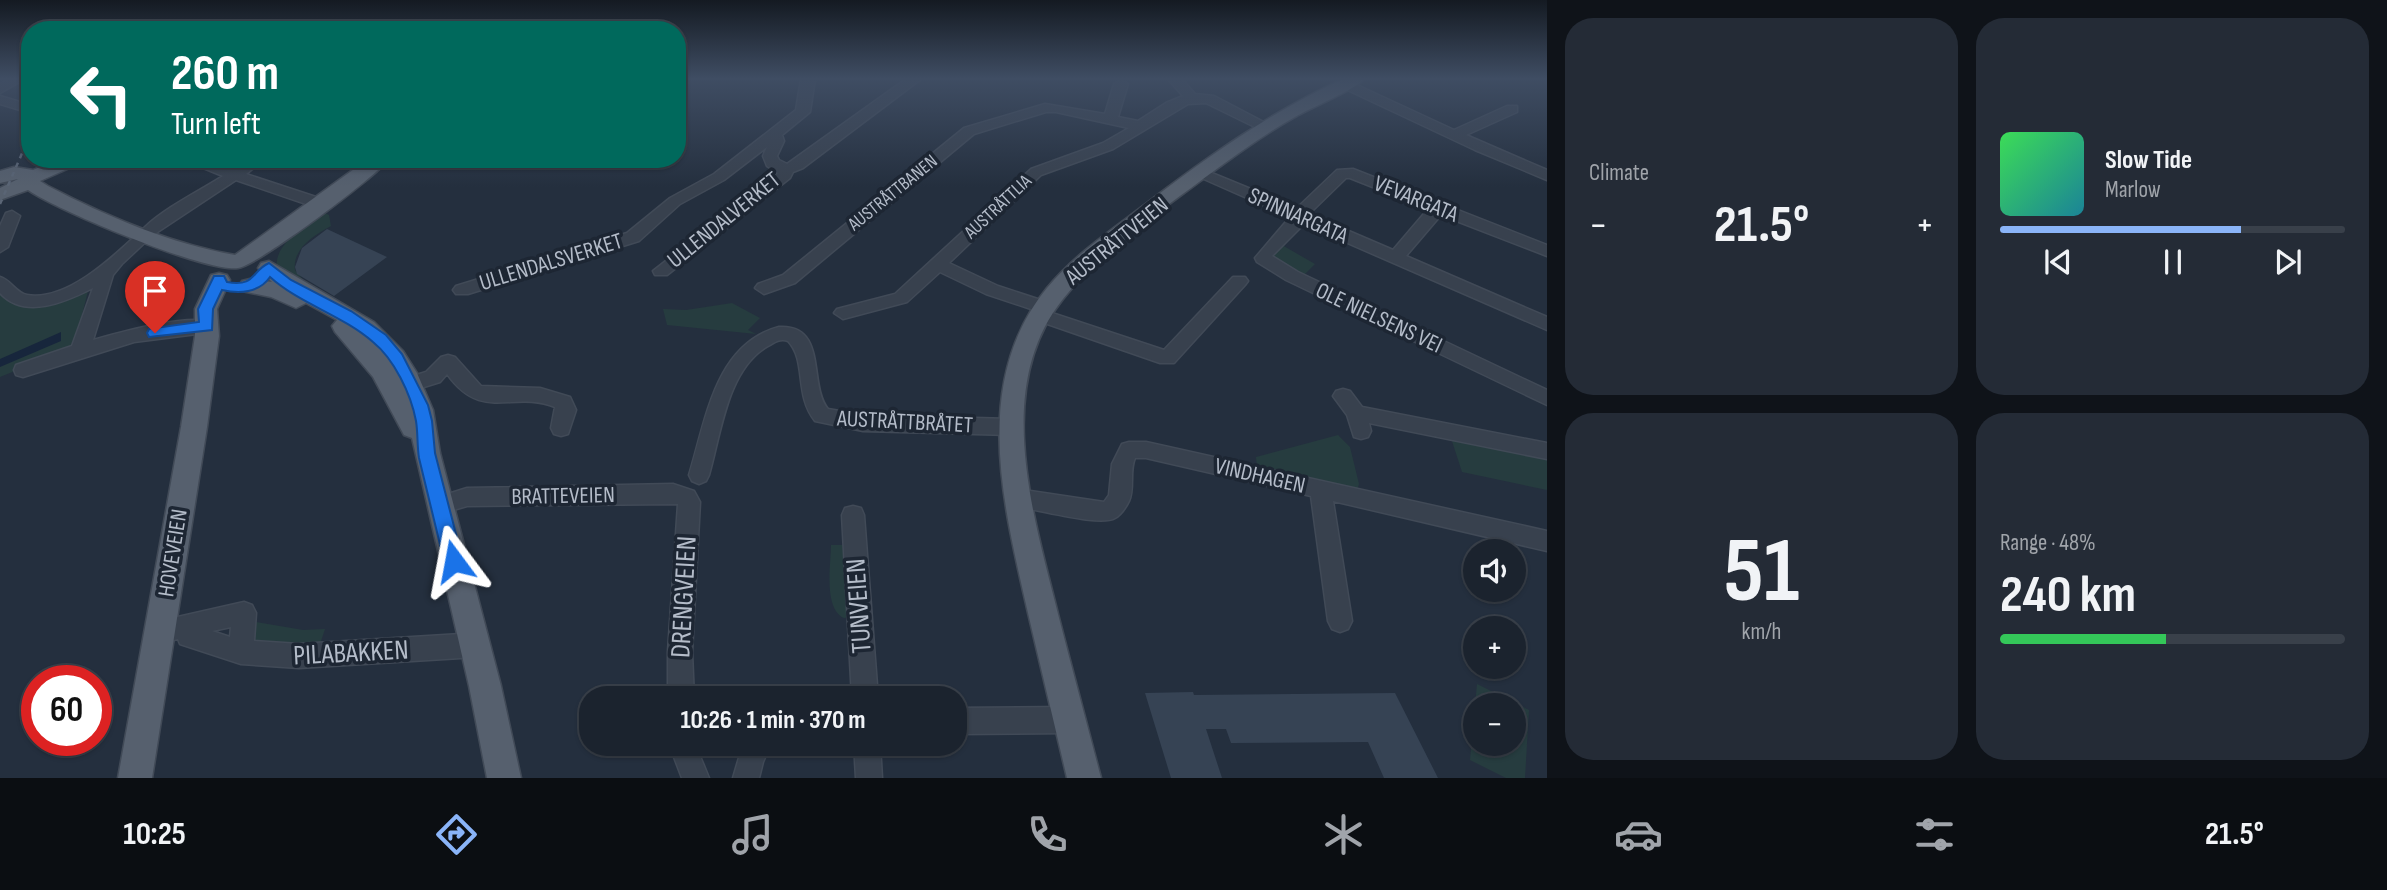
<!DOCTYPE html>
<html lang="en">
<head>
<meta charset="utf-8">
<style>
  :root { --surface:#1b232e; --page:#242b36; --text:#f1f3f6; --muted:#a0a4aa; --line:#39404a; --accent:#8ab4f8 }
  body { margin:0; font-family:"Sofia Sans Condensed",sans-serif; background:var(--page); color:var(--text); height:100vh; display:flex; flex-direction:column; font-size:26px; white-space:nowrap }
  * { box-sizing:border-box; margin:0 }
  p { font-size:23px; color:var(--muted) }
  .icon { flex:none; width:38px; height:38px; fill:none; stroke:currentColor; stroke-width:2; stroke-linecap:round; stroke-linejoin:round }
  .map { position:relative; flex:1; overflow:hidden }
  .details { display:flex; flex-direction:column; gap:18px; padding:18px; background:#0f1319; width:840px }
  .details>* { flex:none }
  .top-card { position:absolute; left:21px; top:21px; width:665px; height:147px; border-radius:28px; box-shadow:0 2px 5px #0004,0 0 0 2px var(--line); background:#00695c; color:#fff; overflow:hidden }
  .buttons { position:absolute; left:1463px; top:539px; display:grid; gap:14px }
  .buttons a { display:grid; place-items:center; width:63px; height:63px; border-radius:50%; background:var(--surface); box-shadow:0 2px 5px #0004,0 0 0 2px var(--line); font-size:35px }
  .speed { position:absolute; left:21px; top:665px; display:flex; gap:14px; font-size:35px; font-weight:700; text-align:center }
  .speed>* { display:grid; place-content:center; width:91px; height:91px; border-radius:50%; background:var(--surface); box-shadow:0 2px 5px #0004,0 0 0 2px var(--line); line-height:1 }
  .speed .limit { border:10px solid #d22; background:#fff; color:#111 }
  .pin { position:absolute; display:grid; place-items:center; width:60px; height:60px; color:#fff; margin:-72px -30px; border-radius:50% 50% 50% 0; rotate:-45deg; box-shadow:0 0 7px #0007 }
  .pin .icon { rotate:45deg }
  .me { position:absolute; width:77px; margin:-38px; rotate:347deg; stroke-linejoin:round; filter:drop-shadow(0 0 5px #0008) }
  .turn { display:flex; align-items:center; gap:24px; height:147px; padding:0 35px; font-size:32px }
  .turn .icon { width:91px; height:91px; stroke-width:2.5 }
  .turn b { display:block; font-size:49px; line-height:60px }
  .big { font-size:52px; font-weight:700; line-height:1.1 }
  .details .tile { flex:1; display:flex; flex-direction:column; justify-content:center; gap:10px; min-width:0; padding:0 24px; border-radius:28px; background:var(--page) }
  .details .dial { align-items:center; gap:0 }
  .dial b { font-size:91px; line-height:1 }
  .song { display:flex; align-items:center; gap:21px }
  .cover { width:84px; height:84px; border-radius:10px; background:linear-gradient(135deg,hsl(130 70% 55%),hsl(190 70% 35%)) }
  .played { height:7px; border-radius:4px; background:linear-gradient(90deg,var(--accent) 70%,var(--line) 70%) }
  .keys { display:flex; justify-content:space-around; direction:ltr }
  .heat { display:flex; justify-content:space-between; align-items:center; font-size:38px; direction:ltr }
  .charge { height:10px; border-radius:5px; background:linear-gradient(90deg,#34c759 48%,var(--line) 0) }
  .details .tiles { flex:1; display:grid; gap:18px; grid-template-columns:repeat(2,1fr) }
  .trip { position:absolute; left:579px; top:686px; width:388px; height:70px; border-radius:28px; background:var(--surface); box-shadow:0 2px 5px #0004,0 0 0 2px var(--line); font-weight:700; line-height:70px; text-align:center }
  .tab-bar { display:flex; height:112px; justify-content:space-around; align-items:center; background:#0b0e12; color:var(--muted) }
  .tab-bar .icon { width:49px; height:49px }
  .tab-bar .current { color:var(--accent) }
  .tab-bar b { font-size:32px; color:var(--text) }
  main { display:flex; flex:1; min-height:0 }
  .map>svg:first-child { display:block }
</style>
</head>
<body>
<main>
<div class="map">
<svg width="1547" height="778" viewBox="0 0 1547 778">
  <rect width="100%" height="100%" fill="#242f3e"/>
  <!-- green -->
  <path fill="#263c3f" d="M323,212L329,215L331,226C314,235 292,249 295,270L306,283L277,266C274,244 308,224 323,212Z
    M1282,245L1315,264L1301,278L1270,255Z
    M0,286L1,294L19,302L89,287L74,347L0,377Z
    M732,303L760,318L748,330L756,334L667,325L663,309L686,310Z
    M1338,435L1350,447L1359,484L1357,490L1257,467L1256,457Z
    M1450,435L1547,455V490L1462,472Z
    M831,545H849L850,617L844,618C823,608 831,564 831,545Z
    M256,622L303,630L325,629L320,644L313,649L251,642Z
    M1477,684L1529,710L1525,778H1506L1470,760L1475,705V744H1514V705H1475Z"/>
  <!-- water -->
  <path fill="#17263c" d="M61,332V341L0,367V359Z"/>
  <!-- building -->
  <path fill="#364354" d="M327,229L387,257L334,296L297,274L295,267L302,248Z
    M1193,692L1194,695L1395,693L1438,778H1384L1368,742L1231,743L1226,729H1206L1222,778H1171L1145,693Z"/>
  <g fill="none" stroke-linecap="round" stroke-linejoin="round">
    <defs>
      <path id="minor" d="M9,79H25L0,93V84Z
        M801,79H815L810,112L782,135L784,141L777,156L779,160L787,164L906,79H921L803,168L793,172L790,178L667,275H655L653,271L778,173L767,166L763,156L767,147L724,180L680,204L639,241L468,294H456L453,290L456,286L627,233L670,198L714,174L796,110Z
        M1168,79H1182L1195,94L1214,96L1273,127L1266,131L1261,130L1206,103L1188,104L1113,149L1041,175L949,263L998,286L1050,303L1053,307L1049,312L1164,350L1233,277H1245L1248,281L1245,285L1174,363H1160L1033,319L1030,315L1034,310L986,294L940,272L907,302L843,319L834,313L837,309L895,294L1031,169L1103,143L1129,128L1056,112H1046L974,134L795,283L764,294L755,288L758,284L783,275L964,128L1045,104L1105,114L1114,84L1121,80L1128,84L1118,117L1138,121L1166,103L1183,96Z
        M1344,79L1454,130L1507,106H1517V112L1466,135L1547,170V180L1475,150L1339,86V80Z
        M0,96L30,105V113L0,104Z
        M181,159H203L233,169L248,159H265L246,174L316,197H330L333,200L330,203L315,207L236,180L153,235L122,264L113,275L93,340C122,332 185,314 213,322L216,327L213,332L134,342L23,377L16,375L14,370L16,365L72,346L93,288C65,302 25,320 0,293V277C11,280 16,293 27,295C69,302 118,252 145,227C165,208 199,191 223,176Z
        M1202,169L1297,208L1337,170L1353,169L1547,245V256L1441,215L1406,256L1547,317V330L1304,224L1272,256L1298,272L1547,390V405L1286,280L1257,262L1255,258L1290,217L1197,176L1195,173L1197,170ZM1346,178H1350L1428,209L1393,250L1309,214Z
        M12,211L20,216L8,247L0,252V226L6,213Z
        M779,327C828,324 808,385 828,409L863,415L1011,419L1018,421L1021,427L1018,433L1011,435L863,431L815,421C794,395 807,361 788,341C780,338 775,342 768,346C727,369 721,434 709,475L706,481L699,484L692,481L689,475C706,420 715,344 779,327Z
        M448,355L455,357L481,386L540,388L570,397L576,410L568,434L561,436L554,434L551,428L555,407C512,390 482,423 447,374L440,382L395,396L388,394L385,389L388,384L426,372L441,357Z
        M1343,389L1350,391L1362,407L1547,443V459L1369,423L1371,431L1368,437L1361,439L1354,437L1347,415L1333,396L1336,391Z
        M1129,442H1146L1547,531V551L1333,501L1352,621L1348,629L1340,632L1332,629L1328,621L1311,496L1146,458H1135C1129,472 1135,488 1129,501C1126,507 1121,515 1115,518C1100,527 1038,509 1017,507L1009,504L1006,498L1009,492L1017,489L1104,502L1109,495L1112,464L1122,444Z
        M673,484L694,491L700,502L692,652L694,698H668V652L678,504L467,506L440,514L432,511L429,505L432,499L467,488Z
        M853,506L861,508L864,515L878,698H852L842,515L845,508Z
        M244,602L252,605L256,613L254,641L299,644L461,634L470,638L473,646L470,654L461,658L299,668L241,664L180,644L178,639L160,643L151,640L148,632L151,624L160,621ZM231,627L230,637L212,631Z
        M1069,707L1078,711L1082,720L1078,729L1069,733L956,734V708Z
        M669,744H695L709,778H682Z
        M743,744H771L763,762L759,778H733Z
        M854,744H880L882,778H856Z"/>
      <path id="major" d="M1343,79H1364C1355,90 1310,108 1295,117C1263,135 1233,157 1203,179C1155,215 1101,251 1063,299C992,387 1034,517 1058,614C1072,669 1087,724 1101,778H1067C1054,723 1041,668 1028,613C1004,507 970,382 1047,288C1075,254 1113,229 1147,203C1209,156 1272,111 1343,79Z
        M58,159H83L81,163L40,181L48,186C106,216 171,244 235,255L368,159H389C376,177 258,265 238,268C207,273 56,210 28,190L0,200V188L18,179L0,183V171L14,167L33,170Z
        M269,261L374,322L403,351L417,373L433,410L440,453L501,686L521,778H487L469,686L412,438L404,435L373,377L335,332L332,326L337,320L306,303L296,308L271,297L242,291L239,286L242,281L250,279L272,282L258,268L261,263Z
        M219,273L227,275L230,280L217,309L219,336L207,427L152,778H118L181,427L195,336V309L211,275Z"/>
    </defs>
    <!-- minor casing -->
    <use href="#minor" stroke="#414a57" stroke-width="3"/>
    <!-- major casing -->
    <use href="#major" stroke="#414a57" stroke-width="3"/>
    <!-- minor -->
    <use href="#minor" fill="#38414e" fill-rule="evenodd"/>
    <!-- major -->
    <use href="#major" fill="#56606e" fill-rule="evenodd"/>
    <!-- rail -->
    <path stroke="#5a6575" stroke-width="2.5" stroke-dasharray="5 5" stroke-linecap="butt" d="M0,204L30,135"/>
  </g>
  <!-- sky -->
  <linearGradient id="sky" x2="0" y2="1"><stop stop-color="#141a22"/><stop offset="0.42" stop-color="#3f4d63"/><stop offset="1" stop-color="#3f4d63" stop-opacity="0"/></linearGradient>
  <rect width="1547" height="187" fill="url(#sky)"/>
  <!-- route -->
  <path fill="#1a73e8" stroke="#114b97" stroke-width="2" d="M269,263L291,280L351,311L386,335L402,354L428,405L432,421L435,453L463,561L460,567L454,570L447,567L444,561C436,527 427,492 419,458C417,446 418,433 416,421C411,394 394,359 373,342C342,315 300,304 270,277C259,293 239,294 222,290L213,309L212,330L149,337L147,333L149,329L155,328L199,322L198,309L214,276H224L227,282C256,287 251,271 269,263Z"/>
  <g text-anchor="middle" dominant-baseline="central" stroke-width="7" stroke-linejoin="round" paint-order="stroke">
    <!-- far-street labels -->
    <g font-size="19" fill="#b4bcc9" stroke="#1d2633">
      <text transform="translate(893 193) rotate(-39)">AUSTRÅTTBANEN</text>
      <text transform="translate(998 207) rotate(-43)">AUSTRÅTTLIA</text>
    </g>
    <!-- street labels -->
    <g font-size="23" fill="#b4bcc9" stroke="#1d2633">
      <text transform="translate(1416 199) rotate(22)">VEVARGATA</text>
      <text transform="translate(1298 216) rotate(24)">SPINNARGATA</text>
      <text transform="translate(724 220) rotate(-39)">ULLENDALVERKET</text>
      <text transform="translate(1117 241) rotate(-39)">AUSTRÅTTVEIEN</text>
      <text transform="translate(551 262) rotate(-17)">ULLENDALSVERKET</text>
      <text transform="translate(1379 318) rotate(25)">OLE NIELSENS VEI</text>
      <text transform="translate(905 422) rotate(3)">AUSTRÅTTBRÅTET</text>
      <text transform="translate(1260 476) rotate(13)">VINDHAGEN</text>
      <text transform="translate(563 496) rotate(-1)">BRATTEVEIEN</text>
      <text transform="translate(173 553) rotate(-81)">HOVEVEIEN</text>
    </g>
    <!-- near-street labels -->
    <g font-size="28" fill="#b4bcc9" stroke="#1d2633">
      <text transform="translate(684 597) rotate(-87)">DRENGVEIEN</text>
      <text transform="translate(859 606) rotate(-94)">TUNVEIEN</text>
      <text transform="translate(351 653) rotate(-3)">PILABAKKEN</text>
    </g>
  </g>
</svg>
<div class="buttons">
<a><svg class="icon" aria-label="sound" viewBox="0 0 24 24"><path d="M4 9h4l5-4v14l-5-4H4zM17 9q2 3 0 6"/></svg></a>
<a>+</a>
<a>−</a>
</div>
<div class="speed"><div class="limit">60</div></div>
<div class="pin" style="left:155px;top:333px;background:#d93025"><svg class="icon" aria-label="arrive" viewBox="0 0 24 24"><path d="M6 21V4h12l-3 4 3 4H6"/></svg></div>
<svg class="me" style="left:454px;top:561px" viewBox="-20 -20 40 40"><path d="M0-17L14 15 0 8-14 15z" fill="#1a73e8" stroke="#fff" stroke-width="4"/></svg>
<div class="trip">10:26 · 1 min · 370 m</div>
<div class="top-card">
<div class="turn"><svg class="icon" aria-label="left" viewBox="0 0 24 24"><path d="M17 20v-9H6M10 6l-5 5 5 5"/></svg><div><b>260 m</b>Turn left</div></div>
</div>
</div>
<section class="details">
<div class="tiles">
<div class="tile"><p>Climate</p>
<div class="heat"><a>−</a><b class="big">21.5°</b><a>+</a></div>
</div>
<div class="tile">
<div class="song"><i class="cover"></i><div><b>Slow Tide</b><p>Marlow</p></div></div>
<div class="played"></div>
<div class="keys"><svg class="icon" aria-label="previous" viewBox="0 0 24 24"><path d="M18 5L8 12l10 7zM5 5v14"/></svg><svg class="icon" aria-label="pause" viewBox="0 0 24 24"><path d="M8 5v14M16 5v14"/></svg><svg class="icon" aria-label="next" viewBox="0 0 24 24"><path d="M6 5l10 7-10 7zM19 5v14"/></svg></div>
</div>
<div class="tile dial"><b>51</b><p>km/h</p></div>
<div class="tile"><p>Range · 48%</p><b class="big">240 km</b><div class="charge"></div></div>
</div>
</section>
</main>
<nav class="tab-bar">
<b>10:25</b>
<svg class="icon current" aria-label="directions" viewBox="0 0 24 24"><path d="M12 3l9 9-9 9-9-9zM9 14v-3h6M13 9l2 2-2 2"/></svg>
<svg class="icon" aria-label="music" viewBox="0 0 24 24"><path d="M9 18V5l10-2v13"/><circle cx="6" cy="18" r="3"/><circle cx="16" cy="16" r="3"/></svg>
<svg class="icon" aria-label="phone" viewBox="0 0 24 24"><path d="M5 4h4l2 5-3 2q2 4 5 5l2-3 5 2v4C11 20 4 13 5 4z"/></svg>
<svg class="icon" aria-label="climate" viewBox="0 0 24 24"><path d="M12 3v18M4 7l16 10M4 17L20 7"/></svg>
<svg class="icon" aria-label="car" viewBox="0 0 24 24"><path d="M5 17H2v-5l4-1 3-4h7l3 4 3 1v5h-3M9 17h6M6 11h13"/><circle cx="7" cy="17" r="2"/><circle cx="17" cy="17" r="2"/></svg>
<svg class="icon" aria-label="filters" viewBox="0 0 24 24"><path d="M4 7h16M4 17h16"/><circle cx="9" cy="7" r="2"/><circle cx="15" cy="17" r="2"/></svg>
<b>21.5°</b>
</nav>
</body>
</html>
